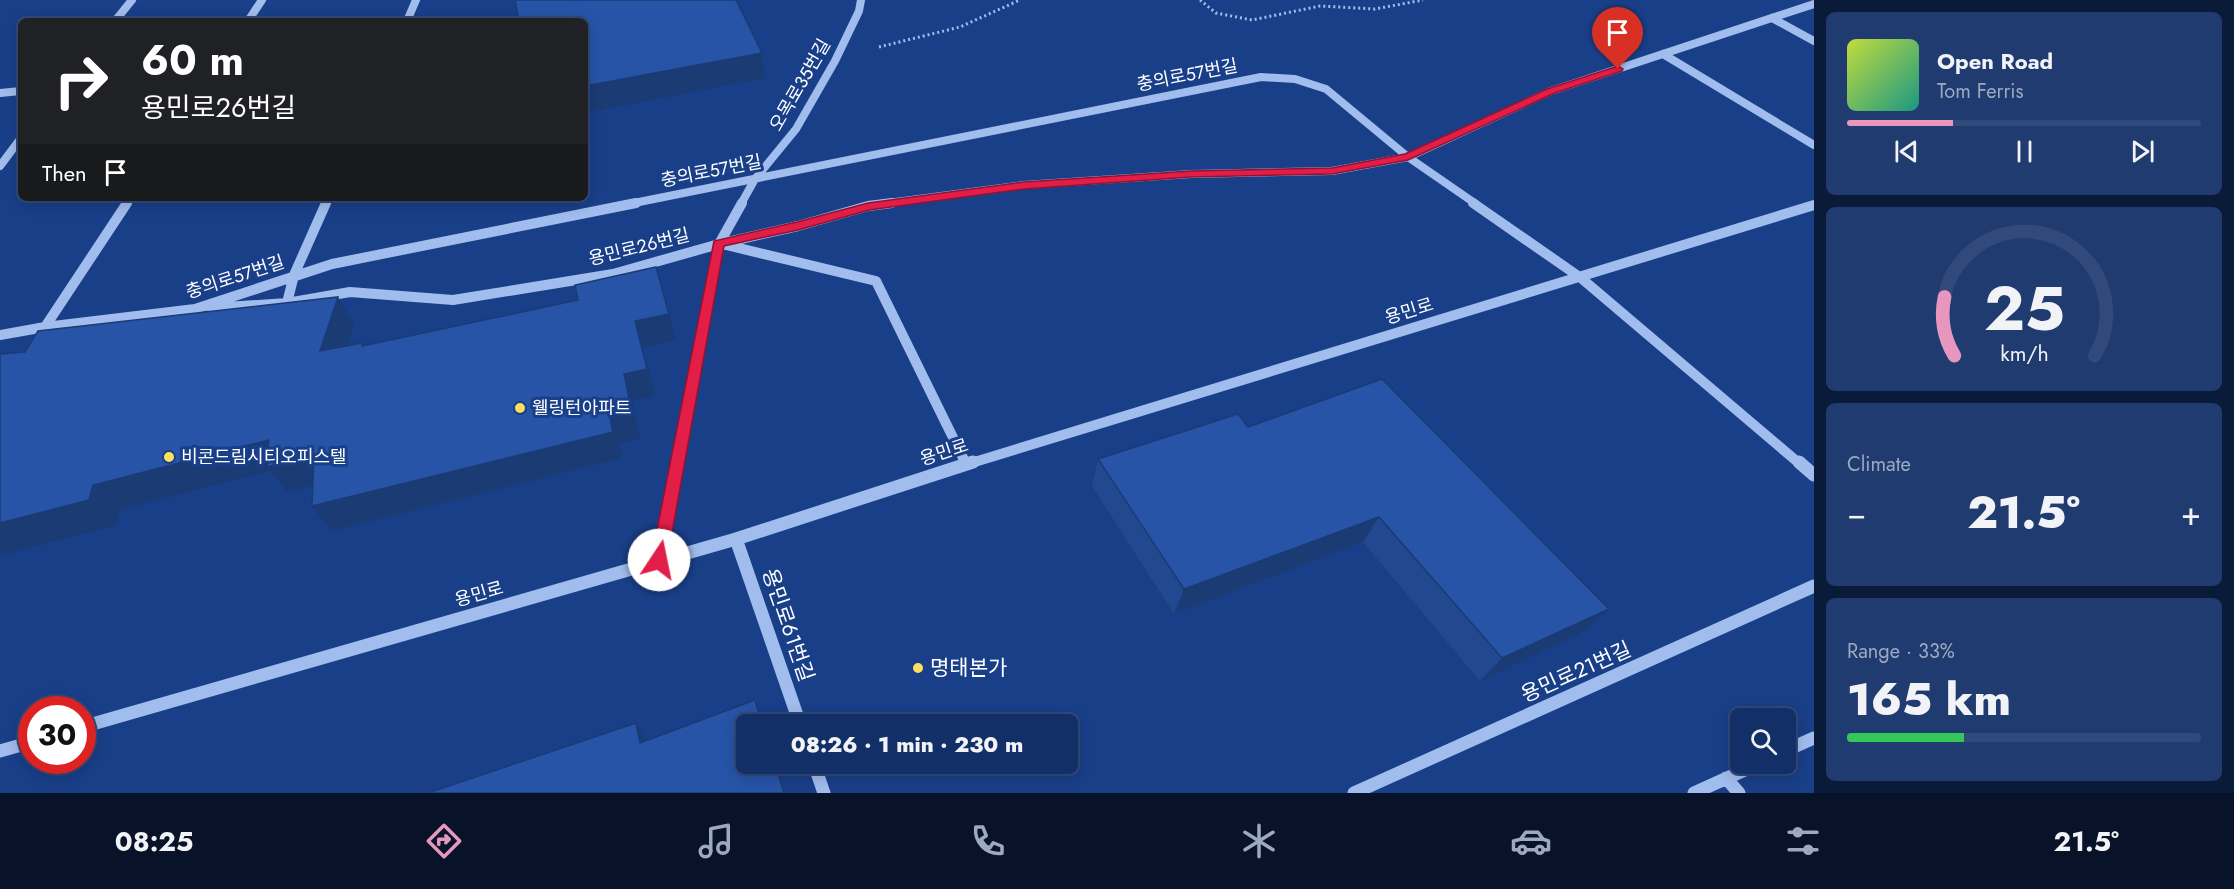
<!DOCTYPE html>
<html lang="en">
<head>
<meta charset="utf-8">
<style>
  :root { --surface:#132f67; --page:#203b70; --text:#f1f3f6; --muted:#9da9c0; --line:#324a7b; --accent:#e797bd }
  body { margin:0; font-family:Jost,"Noto Sans KR",sans-serif; background:var(--page); color:var(--text); height:100vh; display:flex; flex-direction:column; font-size:22px; white-space:nowrap }
  * { box-sizing:border-box; margin:0 }
  p { font-size:20px; color:var(--muted) }
  .icon { flex:none; width:33px; height:33px; fill:none; stroke:currentColor; stroke-width:2; stroke-linecap:round; stroke-linejoin:round }
  .map { position:relative; flex:1; overflow:hidden }
  .details { display:flex; flex-direction:column; gap:12px; padding:12px; background:#0a1a39; width:420px }
  .details>* { flex:none }
  .guide { position:absolute; left:18px; top:18px; width:570px; height:183px; border-radius:9px; box-shadow:0 3px 15px #0003,0 0 0 2px var(--line); background:#202124; color:#fff; overflow:hidden }
  .controls { position:absolute; left:1730px; top:708px; display:grid; gap:12px }
  .controls a { display:grid; place-items:center; width:66px; height:66px; border-radius:9px; background:var(--surface); box-shadow:0 3px 15px #0003,0 0 0 2px var(--line); font-size:30px }
  .speed { position:absolute; left:18px; top:696px; display:flex; gap:12px; font-size:30px; font-weight:700; text-align:center }
  .speed>* { display:grid; place-content:center; width:78px; height:78px; border-radius:50%; background:var(--surface); box-shadow:0 3px 15px #0003,0 0 0 2px var(--line); line-height:1 }
  .speed .limit { border:9px solid #d22; background:#fff; color:#111 }
  .pin { position:absolute; display:grid; place-items:center; width:51px; height:51px; color:#fff; margin:-62px -26px; border-radius:50% 50% 50% 0; rotate:-45deg; box-shadow:0 0 6px #0007 }
  .pin .icon { rotate:45deg }
  .me { position:absolute; width:66px; margin:-33px; rotate:11deg; stroke-linejoin:round; filter:drop-shadow(0 0 4px #0008) }
  .turn { display:flex; align-items:center; gap:21px; height:126px; padding:0 24px; font-size:27px }
  .turn .icon { width:78px; height:78px; stroke-width:2.5 }
  .turn b { display:block; font-size:42px; line-height:51px }
  .then { display:flex; align-items:center; height:57px; padding:0 24px; background:#0003; gap:12px; font-size:22px }
  .big { font-size:45px; font-weight:800; line-height:1.1 }
  .details .tile { flex:1; display:flex; flex-direction:column; justify-content:center; gap:9px; min-width:0; padding:0 21px; border-radius:9px; background:var(--page) }
  .details .dial { align-items:center; gap:0 }
  .dial svg { height:156px; overflow:visible; fill:none; stroke:var(--line); stroke-width:7; stroke-linecap:round; text-anchor:middle }
  .dial text { fill:var(--text); stroke:none }
  .song { display:flex; align-items:center; gap:18px }
  .cover { width:72px; height:72px; border-radius:9px; background:linear-gradient(135deg,hsl(70 70% 55%),hsl(170 70% 35%)) }
  .played { height:6px; border-radius:3px; background:linear-gradient(90deg,var(--accent) 30%,var(--line) 30%) }
  .keys { display:flex; justify-content:space-around; direction:ltr }
  .heat { display:flex; justify-content:space-between; align-items:center; font-size:33px; direction:ltr }
  .charge { height:9px; border-radius:4px; background:linear-gradient(90deg,#34c759 33%,var(--line) 0) }
  .trip { position:absolute; left:736px; top:714px; width:342px; height:60px; border-radius:9px; background:var(--surface); box-shadow:0 3px 15px #0003,0 0 0 2px var(--line); font-weight:800; line-height:60px; text-align:center }
  .menu { display:flex; height:96px; justify-content:space-around; align-items:center; background:#081329; color:var(--muted) }
  .menu .icon { width:42px; height:42px }
  .menu .current { color:var(--accent) }
  .menu b { font-size:27px; color:var(--text) }
  main { display:flex; flex:1; min-height:0 }
  .map>svg:first-child { display:block }
</style>
</head>
<body>
<main>
<div class="map">
<svg width="1814" height="793" viewBox="0 0 1814 793">
  <rect width="100%" height="100%" fill="#193f89"/>
  <g fill="none" stroke-linecap="round" stroke-linejoin="round">
    <!-- path -->
    <path stroke="#a1bded" stroke-width="3" stroke-dasharray="2 3" stroke-linecap="butt" d="M1200,0L1216,13L1252,20L1320,6L1375,9L1423,0
      M879,47L960,27L1020,0"/>
    <!-- minor-far2 -->
    <path stroke="#a1bded" stroke-width="8" d="M1772,18L1814,41
      M115,21L132,0
      M248,21L262,0
      M407,21L416,0
      M1663,54L1814,145
      M0,93L21,91
      M0,166L21,138
      M126,204L130,198
      M325,204L328,198
      M629,204L1261,77L1295,79L1326,89L1408,157L1476,204
      M741,204L755,179L796,129L835,61L859,11L861,0
      M881,204L1024,185L1191,174L1332,171L1408,157L1551,91L1814,4"/>
    <!-- minor-far1 -->
    <path stroke="#a1bded" stroke-width="10" d="M1473,203L1581,278L1800,464
      M722,244L876,281L966,464
      M287,303L294,275L326,203
      M211,308L287,303L350,292L453,300L613,274L719,244L798,226L868,206L892,203
      M45,327L127,203
      M0,335L45,327L195,309L332,264L636,203
      M677,464L719,244L742,203
      M968,464L1814,205"/>
    <!-- minor -->
    <path stroke="#a1bded" stroke-width="13" d="M1799,462L1814,475
      M736,539L800,724
      M659,560L678,462
      M82,727L736,539L973,462
      M0,751L32,742
      M1785,751L1814,738
      M814,764L824,793
      M1726,778L1739,793
      M1354,793L1814,586
      M1694,793L1758,764"/>
  </g>
  <!-- wall -->
  <path fill="#224890" d="M1248,427L1583,632L1480,681L1363,542L1174,614L1092,486L1098,459Z"/>
  <!-- shaded-wall -->
  <path fill="#1b3b75" d="M762,53L765,78L585,113V86Z
    M338,297L354,324L337,378L320,351Z
    M669,314L675,340L643,348L655,396L632,401L640,439L619,444L622,458L332,531L312,506L610,418L624,374L635,321Z
    M269,440L314,454L333,480L288,492L270,471L120,510L117,525L0,556V523L93,485Z
    M1379,517L1363,542L1174,614L1184,589Z
    M1609,609L1583,632L1480,681L1502,658Z
    M636,723L643,737L647,757L640,743Z"/>
  <!-- building -->
  <path fill="#2754a7" stroke="#1b3b75" stroke-width="1.5" d="M515,0H736L762,53L585,86V21H519Z
    M656,267L669,314L635,321L647,369L624,374L632,413L610,418L613,432L312,506L314,454L267,467L269,440L93,485L89,500L0,523V354L25,352L38,331L338,297L320,351L362,343V346L578,300L575,285Z
    M1382,379L1609,609L1502,658L1379,517L1184,589L1098,459L1238,414L1248,427Z
    M755,700L762,724H747V764H775L784,793H428L636,723L640,743Z"/>
  <!-- route -->
  <path fill="#e11d48" stroke="#92132f" stroke-width="1.5" d="M1618,66L1623,69L1622,71L1555,93L1408,160L1332,174L1191,177L1024,189L869,210L798,230L724,246L667,560L665,565L659,567L654,565L651,560L714,241L797,222L868,203L1024,182L1191,171L1332,168L1405,154L1547,89Z"/>
  <!-- markers -->
  <g fill="#ffdf5e" stroke="#193f89" stroke-width="2">
    <circle cx="520" cy="408" r="6"/>
    <circle cx="169" cy="457" r="6"/>
    <circle cx="918" cy="668" r="6"/>
  </g>
  <g text-anchor="middle" dominant-baseline="central" stroke-width="6" stroke-linejoin="round" paint-order="stroke">
    <!-- street labels -->
    <g font-size="18" fill="#fff" stroke="#193f89">
      <text transform="translate(1187 75) rotate(-11)">충의로57번길</text>
      <text transform="translate(800 85) rotate(-60)">오목로35번길</text>
      <text transform="translate(711 171) rotate(-11)">충의로57번길</text>
      <text transform="translate(639 247) rotate(-14)">용민로26번길</text>
      <text transform="translate(235 277) rotate(-18)">충의로57번길</text>
      <text transform="translate(1409 311) rotate(-17)">용민로</text>
      <text transform="translate(944 452) rotate(-18)">용민로</text>
      <text transform="translate(479 594) rotate(-16)">용민로</text>
    </g>
    <!-- poi labels -->
    <g font-size="18" fill="#fff" stroke="#193f89" text-anchor="start">
      <text x="532" y="408">웰링턴아파트</text>
      <text x="181" y="457">비콘드림시티오피스텔</text>
    </g>
    <!-- near-street labels -->
    <g font-size="21" fill="#fff" stroke="#193f89">
      <text transform="translate(788 625) rotate(71)">용민로61번길</text>
      <text transform="translate(1576 672) rotate(-24)">용민로21번길</text>
    </g>
    <!-- near-poi labels -->
    <g font-size="21" fill="#fff" stroke="#193f89" text-anchor="start">
      <text x="930" y="668">명태본가</text>
    </g>
  </g>
</svg>
<div class="controls">
<a><svg class="icon" aria-label="search" viewBox="0 0 24 24"><circle cx="10" cy="10" r="6"/><path d="M15 15l6 6"/></svg></a>
</div>
<div class="speed"><div class="limit">30</div></div>
<div class="pin" style="left:1618px;top:69px;background:#d93025"><svg class="icon" aria-label="arrive" viewBox="0 0 24 24"><path d="M6 21V4h12l-3 4 3 4H6"/></svg></div>
<svg class="me" style="left:659px;top:560px" viewBox="-20 -20 40 40"><circle r="19" fill="#fff"/><path d="M0-13L10 11 0 6-10 11z" fill="#e11d48"/></svg>
<div class="trip">08:26 · 1 min · 230 m</div>
<div class="guide">
<div class="turn"><svg class="icon" aria-label="right" viewBox="0 0 24 24"><path d="M7 20v-9h11M14 6l5 5-5 5"/></svg><div><b>60 m</b>용민로26번길</div></div>
<div class="then">Then<svg class="icon" aria-label="arrive" viewBox="0 0 24 24"><path d="M6 21V4h12l-3 4 3 4H6"/></svg></div>
</div>
</div>
<section class="details">
<div class="tile">
<div class="song"><i class="cover"></i><div><b>Open Road</b><p>Tom Ferris</p></div></div>
<div class="played"></div>
<div class="keys"><svg class="icon" aria-label="previous" viewBox="0 0 24 24"><path d="M18 5L8 12l10 7zM5 5v14"/></svg><svg class="icon" aria-label="pause" viewBox="0 0 24 24"><path d="M8 5v14M16 5v14"/></svg><svg class="icon" aria-label="next" viewBox="0 0 24 24"><path d="M6 5l10 7-10 7zM19 5v14"/></svg></div>
</div>
<div class="tile dial"><svg viewBox="0 0 100 80">
<path d="M14 69A42 42 0 1 1 86 69"/>
<path d="M14 69A42 42 0 0 1 9 39" stroke="#e797bd"/>
<text x="50" y="56" font-size="32" font-weight="700">25</text>
<text x="50" y="72" font-size="11">km/h</text>
</svg></div>
<div class="tile"><p>Climate</p>
<div class="heat"><a>−</a><b class="big">21.5°</b><a>+</a></div>
</div>
<div class="tile"><p>Range · 33%</p><b class="big">165 km</b><div class="charge"></div></div>
</section>
</main>
<nav class="menu">
<b>08:25</b>
<svg class="icon current" aria-label="directions" viewBox="0 0 24 24"><path d="M12 3l9 9-9 9-9-9zM9 14v-3h6M13 9l2 2-2 2"/></svg>
<svg class="icon" aria-label="music" viewBox="0 0 24 24"><path d="M9 18V5l10-2v13"/><circle cx="6" cy="18" r="3"/><circle cx="16" cy="16" r="3"/></svg>
<svg class="icon" aria-label="phone" viewBox="0 0 24 24"><path d="M5 4h4l2 5-3 2q2 4 5 5l2-3 5 2v4C11 20 4 13 5 4z"/></svg>
<svg class="icon" aria-label="climate" viewBox="0 0 24 24"><path d="M12 3v18M4 7l16 10M4 17L20 7"/></svg>
<svg class="icon" aria-label="car" viewBox="0 0 24 24"><path d="M5 17H2v-5l4-1 3-4h7l3 4 3 1v5h-3M9 17h6M6 11h13"/><circle cx="7" cy="17" r="2"/><circle cx="17" cy="17" r="2"/></svg>
<svg class="icon" aria-label="filters" viewBox="0 0 24 24"><path d="M4 7h16M4 17h16"/><circle cx="9" cy="7" r="2"/><circle cx="15" cy="17" r="2"/></svg>
<b>21.5°</b>
</nav>
</body>
</html>
